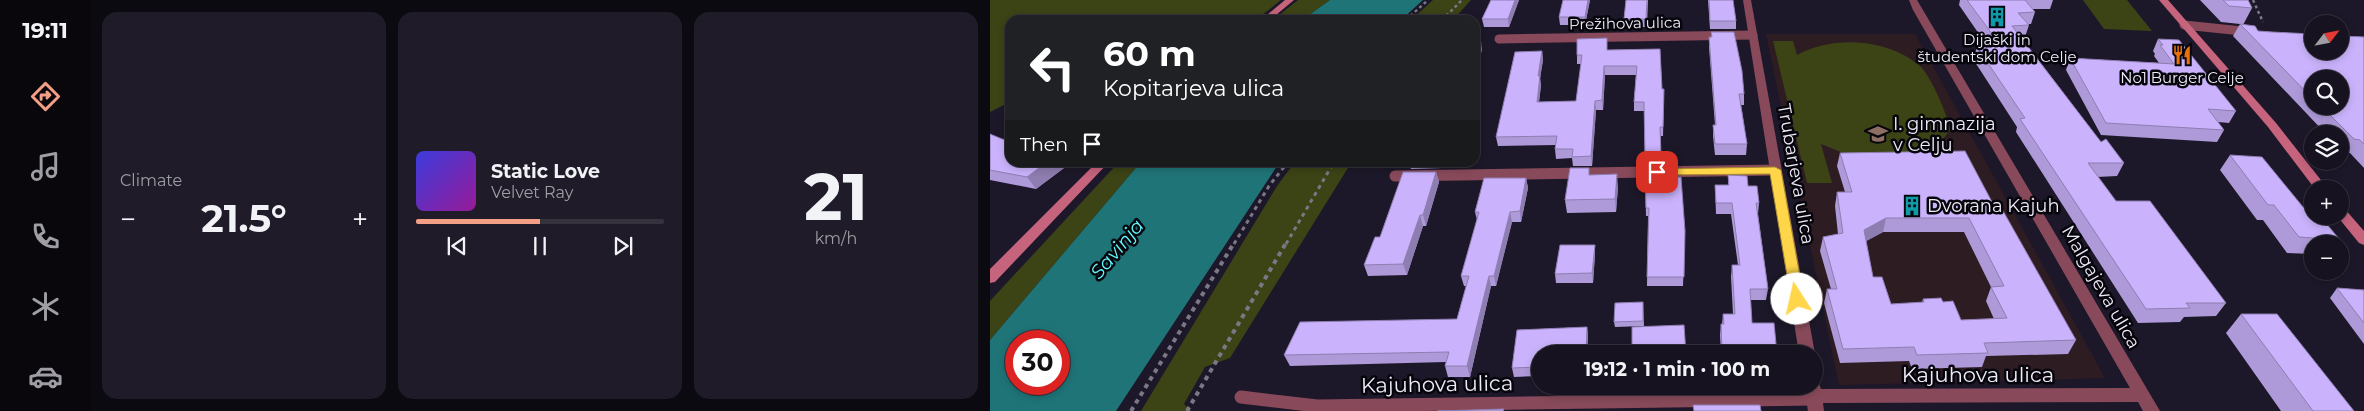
<!DOCTYPE html>
<html lang="en">
<head>
<meta charset="utf-8">
<style>
  :root { --surface:#16121f; --page:#1f1b28; --text:#f1f3f6; --muted:#9e9ea4; --line:#35323d; --accent:#f39f85 }
  body { margin:0; font-family:Montserrat,sans-serif; background:var(--page); color:var(--text); height:100vh; display:flex; flex-direction:column; font-size:19px; white-space:nowrap }
  * { box-sizing:border-box; margin:0 }
  p { font-size:16px; color:var(--muted) }
  .icon { flex:none; width:28px; height:28px; fill:none; stroke:currentColor; stroke-width:2; stroke-linecap:round; stroke-linejoin:round }
  .map { position:relative; flex:1; overflow:hidden }
  .panel { display:flex; flex-direction:column; gap:12px; padding:12px; background:#0c0a11; width:900px }
  .panel>* { flex:none }
  .top-card { position:absolute; left:15px; top:15px; width:475px; height:152px; border-radius:15px; box-shadow:0 2px 8px #0003,0 0 0 1px var(--line); background:#202124; color:#fff; overflow:hidden }
  .needle { width:32px; rotate:58deg }
  .fabs { position:absolute; left:1314px; top:15px; display:grid; gap:10px }
  .fabs a { display:grid; place-items:center; width:45px; height:45px; border-radius:50%; background:var(--surface); box-shadow:0 2px 8px #0003,0 0 0 1px var(--line); font-size:25px }
  .speed { position:absolute; left:15px; top:330px; display:flex; gap:10px; font-size:25px; font-weight:700; text-align:center }
  .speed>* { display:grid; place-content:center; width:65px; height:65px; border-radius:50%; background:var(--surface); box-shadow:0 2px 8px #0003,0 0 0 1px var(--line); line-height:1 }
  .speed .limit { border:8px solid #d22; background:#fff; color:#111 }
  .pin { position:absolute; display:grid; place-items:center; width:42px; height:42px; color:#fff; margin:-21px; border-radius:10px; box-shadow:0 2px 8px #0006 }
  .me { position:absolute; width:55px; margin:-28px; rotate:350deg; stroke-linejoin:round; filter:drop-shadow(0 0 4px #0008) }
  .turn { display:flex; align-items:center; gap:18px; height:105px; padding:0 15px; font-size:22px }
  .turn .icon { width:65px; height:65px; stroke-width:2.5 }
  .turn b { display:block; font-size:35px; line-height:42px }
  .then { display:flex; align-items:center; height:48px; padding:0 15px; background:#0003; gap:10px; font-size:19px }
  .big { font-size:38px; font-weight:700; line-height:1.1 }
  .panel .card { flex:1; display:flex; flex-direction:column; justify-content:center; gap:8px; min-width:0; padding:0 18px; border-radius:15px; background:var(--page) }
  .panel .dial { align-items:center; gap:0 }
  .dial b { font-size:65px; line-height:1 }
  .song { display:flex; align-items:center; gap:15px }
  .cover { width:60px; height:60px; border-radius:8px; background:linear-gradient(135deg,hsl(240 70% 55%),hsl(300 70% 35%)) }
  .played { height:5px; border-radius:2px; background:linear-gradient(90deg,var(--accent) 50%,var(--line) 50%) }
  .keys { display:flex; justify-content:space-around; direction:ltr }
  .heat { display:flex; justify-content:space-between; align-items:center; font-size:28px; direction:ltr }
  .panel .tiles { flex:1; display:grid; gap:12px; grid-template-columns:repeat(3,1fr) }
  .trip { position:absolute; left:541px; top:345px; width:292px; height:50px; border-radius:25px; background:var(--surface); box-shadow:0 2px 8px #0003,0 0 0 1px var(--line); font-weight:700; line-height:50px; text-align:center }
  main { display:flex; flex:1; min-height:0 }
  .dock { display:flex; flex-direction:column; width:90px; justify-content:space-around; align-items:center; background:#09070c; color:var(--muted) }
  .dock .icon { width:35px; height:35px }
  .dock .current { color:var(--accent) }
  .dock b { font-size:22px; color:var(--text) }
  .map>svg:first-child { display:block }
</style>
</head>
<body>
<main>
<nav class="dock">
<b>19:11</b>
<svg class="icon current" aria-label="directions" viewBox="0 0 24 24"><path d="M12 3l9 9-9 9-9-9zM9 14v-3h6M13 9l2 2-2 2"/></svg>
<svg class="icon" aria-label="music" viewBox="0 0 24 24"><path d="M9 18V5l10-2v13"/><circle cx="6" cy="18" r="3"/><circle cx="16" cy="16" r="3"/></svg>
<svg class="icon" aria-label="phone" viewBox="0 0 24 24"><path d="M5 4h4l2 5-3 2q2 4 5 5l2-3 5 2v4C11 20 4 13 5 4z"/></svg>
<svg class="icon" aria-label="climate" viewBox="0 0 24 24"><path d="M12 3v18M4 7l16 10M4 17L20 7"/></svg>
<svg class="icon" aria-label="car" viewBox="0 0 24 24"><path d="M5 17H2v-5l4-1 3-4h7l3 4 3 1v5h-3M9 17h6M6 11h13"/><circle cx="7" cy="17" r="2"/><circle cx="17" cy="17" r="2"/></svg>
</nav>
<section class="panel">
<div class="tiles">
<div class="card"><p>Climate</p>
<div class="heat"><a>−</a><b class="big">21.5°</b><a>+</a></div>
</div>
<div class="card">
<div class="song"><i class="cover"></i><div><b>Static Love</b><p>Velvet Ray</p></div></div>
<div class="played"></div>
<div class="keys"><svg class="icon" aria-label="previous" viewBox="0 0 24 24"><path d="M18 5L8 12l10 7zM5 5v14"/></svg><svg class="icon" aria-label="pause" viewBox="0 0 24 24"><path d="M8 5v14M16 5v14"/></svg><svg class="icon" aria-label="next" viewBox="0 0 24 24"><path d="M6 5l10 7-10 7zM19 5v14"/></svg></div>
</div>
<div class="card dial"><b>21</b><p>km/h</p></div>
</div>
</section>
<div class="map">
<svg width="1374" height="411" viewBox="0 0 1374 411">
  <rect width="100%" height="100%" fill="#1d1829"/>
  <!-- education -->
  <path fill="#2e1c23" d="M776,34H925L1115,378L849,385Z"/>
  <!-- green -->
  <path fill="#3c4315" d="M0,0H291L266,20H20V102L0,112Z
    M308,0H340L312,20H283Z
    M443,0H481L463,20H421Z
    M1093,0H1137L1162,31L1114,29Z
    M783,41H803L807,55C843,35 899,38 931,67C941,77 958,115 960,130L948,146L924,158L856,154L831,144L842,183H817Z
    M128,163H150L0,340V301Z
    M304,163H361L240,358L215,367L194,404L201,411H151L287,186Z"/>
  <!-- water -->
  <path fill="#1f7477" fill-rule="evenodd" d="M340,0H433L411,20H312Z
    M150,163H289L126,411H0V340ZM26,341H69V384H26Z"/>
  <g fill="none" stroke-linecap="round" stroke-linejoin="round">
    <!-- path-far2 -->
    <path stroke="#7c7786" stroke-width="2.5" stroke-dasharray="3 3" stroke-linecap="butt" d="M1263,0L1273,22
      M416,20L438,0
      M452,20L472,0"/>
    <!-- path-far1 -->
    <path stroke="#7c7786" stroke-width="3" stroke-dasharray="4 4" stroke-linecap="butt" d="M244,244L279,186L298,162
      M296,244L344,162"/>
    <!-- path -->
    <path stroke="#7c7786" stroke-width="4" stroke-dasharray="4.5 4.5" stroke-linecap="butt" d="M141,411L244,243
      M197,411L296,243"/>
    <!-- lane-far2 -->
    <path stroke="#884a5a" stroke-width="9" d="M1194,25L1262,32
      M509,39L763,35"/>
    <!-- lane-far1 -->
    <path stroke="#884a5a" stroke-width="11" d="M405,176L785,170"/>
    <!-- lane -->
    <path stroke="#884a5a" stroke-width="13" d="M251,397L327,406L824,399"/>
    <!-- street -->
    <path fill="#884a5a" fill-rule="evenodd" d="M753,0H761L825,354H809Z
      M919,0H927L1170,411H1153L1148,402L833,403L834,411H818L814,386H825V380L828,381L831,389L1140,388L923,10Z"/>
    <!-- secondary -->
    <path fill="#c6637d" fill-rule="evenodd" d="M295,0H304L280,20H271Z
      M1169,0H1178L1286,123L1338,189H1325L1278,127Z
      M107,162H119L5,282L0,283V269Z
      M1350,207L1354,208L1374,231V245L1369,243L1347,216H1350Z"/>
  </g>
  <!-- wall -->
  <path fill="#ae9ad9" fill-rule="evenodd" d="M501,0H529L519,27H494L492,19Z
    M600,0L595,25H570L569,17Z
    M636,0H658L657,27H635L634,19Z
    M718,0H743L746,21V29H720Z
    M970,0H1063L1060,9H1042L1045,12L1041,24H1038L1039,25L1035,37H1031L1111,142L1134,163L1127,176L1107,177L1126,201L1236,303L1226,316L1194,317L1190,322L1148,323L1026,132L1027,127L983,59L987,47H998L969,5Z
    M1210,0H1258L1262,8L1253,25L1268,31L1282,32L1374,37V168L1360,153H1354L1350,148V134H1336L1243,36L1250,24L1231,22ZM1322,79L1350,106H1322Z
    M721,32L754,94V105H751L757,144L756,155H725L723,136V125H725L719,47V37H721Z
    M1168,39L1246,111L1239,123L1228,122L1234,130L1227,142L1111,135L1076,70L1080,58L1169,63L1164,56L1165,54L1163,51Z
    M670,49L672,89L674,98L673,136H671V165H655L654,111H644V102L646,75H615L613,110H606L602,166H583L582,158L566,159L565,149L566,145L508,146L506,137L552,51L553,60L550,78L551,85L549,102L586,101L591,64H587V55L617,50Z
    M0,134L12,139L82,162L46,189L0,180Z
    M850,153L1002,202L1086,340L1078,354L996,356L992,367L922,369L919,361L850,363L834,303L837,289H841L830,251L833,237L848,234L845,206L847,192H855L847,166ZM893,232H974L1001,287L996,301L1004,319L971,320L953,302L933,299L932,303L901,304L883,277L876,241Z
    M1240,155L1313,207L1350,240L1347,244H1322V254L1297,253L1273,220H1267L1230,170Z
    M419,162H455L453,168L421,169Z
    M655,171L672,178L695,231L693,286H657L658,216H656Z
    M446,172L449,182L436,226H433L417,275L378,276L374,265L390,237Z
    M600,175L628,187L626,212L577,213L575,200Z
    M738,175L758,186L769,203L768,214L778,289L776,300H760L762,323L787,354H731L730,335L731,324H732L733,314H743L741,277L742,265H748L741,214H726L725,185H738Z
    M536,178L538,188L531,222H522L506,286H501L480,377H458L455,366L456,362L300,366L294,355L467,319L476,286H474L471,276L487,220L485,212Z
    M605,245V254L603,283H566L565,274Z
    M1347,288L1374,290V344L1340,298Z
    M653,302L654,326L625,327L624,322Z
    M1251,314L1364,411H1291L1236,333Z
    M597,327L598,336L597,354H550V376L524,377L522,368L527,330Z"/>
  <!-- shaded-wall -->
  <path fill="#8d7db0" d="M525,0H529L519,27L518,19Z
    M598,0H600L595,25V17Z
    M491,42L492,50L485,73V59Z
    M552,51L553,60L550,78L551,85L548,111L547,102L548,76Z
    M614,66L615,75L613,110L612,100Z
    M605,101L606,110L602,166L601,156Z
    M57,162H82L46,189L37,177Z
    M452,162H455L453,168Z
    M446,172L449,182L436,226L433,215Z
    M627,174L628,187L626,212L625,199Z
    M536,178L538,188L531,222L530,211Z
    M520,212L522,222L506,286L504,276Z
    M430,215L433,226L417,275L413,264Z
    M896,218L893,232L871,244L874,230Z
    M605,245V254L603,283L602,273Z
    M499,276L501,286L480,377L477,366Z
    M597,327L598,336L597,354H596Z"/>
  <!-- building -->
  <path fill="#cab3fc" stroke="#8d7db0" fill-rule="evenodd" d="M501,0H525L518,19H492Z
    M573,0H598L595,17H569Z
    M636,0H657L656,19H634Z
    M719,0H743L746,21H720Z
    M977,0H1035L1045,12L1028,13L1039,25L1022,26L1111,142L1116,139L1134,163H1098L1126,201H1160L1236,303H1196L1200,308L1156,309L1030,119L1035,118L987,47L1011,46Z
    M1233,0H1258L1262,8L1239,6Z
    M1250,24L1265,26L1268,31L1282,32L1322,34V51H1350V36L1374,37V144L1370,140L1364,139L1331,106H1350V79H1322V98Z
    M721,32H744L752,71L754,94H749L757,144H725L723,125H726L719,37H722Z
    M617,38V50L670,49L672,89H674L673,127H670L671,155H655L654,102H644L647,66H614L612,100L605,101L601,156L582,157L583,149H565L567,136L506,137L525,52L552,51L548,76H550L547,102L586,101L592,55H587V39Z
    M1168,39L1189,40L1246,111L1218,109L1234,130L1116,123L1080,58L1184,64L1170,45H1173Z
    M485,42H491L485,59Z
    M0,134L12,139L20,141V162H57L37,177L0,170Z
    M975,151L1002,202H1008L1086,340L994,343L998,353L927,355L924,347L853,349L837,289H847L833,237L853,233L847,192H862L850,153ZM896,218H979L1014,286L1001,287L1017,318L971,320L963,301L953,302L951,298L933,299L934,302L901,304L892,277H883L874,230Z
    M1240,155L1272,157L1313,207H1322V216H1330L1350,240L1309,237L1284,205H1278Z
    M580,168H599V175L627,174L625,199L575,200Z
    M655,171H672V178L691,177L695,231L694,277H657L659,208H656Z
    M413,172H446L433,215H430L413,264L374,265L385,237H390Z
    M738,175L757,176L758,186H767L769,203H766L778,289H760L762,323H784L787,354L732,353L731,324H734L733,314H745L742,265H750L742,203H726L725,185H739Z
    M494,178H536L530,211L520,212L504,276H499L477,366H455L459,352L294,355L310,322L467,319L479,276H471L489,212H485Z
    M570,245H605L602,273L565,274Z
    M1347,288L1374,290V323Z
    M653,302V321L624,322L625,303Z
    M1251,314H1287L1364,411H1323Z
    M694,325L696,354H642V327Z
    M597,327L596,354H550V367L522,368L527,330Z
    M703,405H770L771,411H704Z
    M514,409L513,411H447Z"/>
  <!-- route -->
  <path fill="#ffd54a" stroke="#a68a30" d="M785,167L791,170L814,299L807,304L801,299L780,174L667,175L662,172L667,169Z"/>
  <!-- icons -->
  <defs>
    <symbol id="building-bare" viewBox="-9 -9 18 18"><path d="M-4-6H4V6H1V3H-1V6H-4ZM-2.5-4.3h1.7v1.8h-1.7ZM.8-4.3h1.7v1.8H.8ZM-2.5-1h1.7V.8h-1.7ZM.8-1h1.7V.8H.8Z" fill="#0f9aa8" stroke="#07050c" stroke-width="2.5" paint-order="stroke"/></symbol>
    <symbol id="restaurant-bare" viewBox="-9 -9 18 18"><path d="M-5-6h1v4h1v-4h1v4h1v-4h1v5L-1.5 .5V6h-2V.5L-5-1ZM5-6V6H3V1.5H1.5Q1.5-4 5-6Z" fill="#e8710a" stroke="#07050c" stroke-width="2.5" paint-order="stroke"/></symbol>
    <symbol id="school-bare" viewBox="-9 -9 18 18"><path d="M0-5L7-2L0 1L-7-2ZM-4 1L0 2.5L4 1V4Q0 6-4 4Z" fill="#8d6e63" stroke="#07050c" stroke-width="2.5" paint-order="stroke"/></symbol>
  </defs>
  <g fill-rule="evenodd">
    <use href="#building-bare" x="993" y="3" width="28" height="28"/>
    <use href="#restaurant-bare" x="1178" y="41" width="28" height="28"/>
    <use href="#school-bare" x="874" y="120" width="28" height="28"/>
    <use href="#building-bare" x="908" y="192" width="28" height="28"/>
  </g>
  <g text-anchor="middle" dominant-baseline="central" stroke-width="5" stroke-linejoin="round" paint-order="stroke">
    <!-- far-street labels -->
    <g font-size="15" fill="#eeeaf7" stroke="#07050c">
      <text transform="translate(635 23) rotate(-1)">Prežihova ulica</text>
    </g>
    <!-- far-poi labels -->
    <g font-size="15" fill="#eeeaf7" stroke="#07050c">
      <text x="1007" y="39">Dijaški in<tspan x="1007" dy="17">študentski dom Celje</tspan></text>
      <text x="1192" y="77">No1 Burger Celje</text>
    </g>
    <!-- poi labels -->
    <g font-size="18" fill="#eeeaf7" stroke="#07050c" text-anchor="start">
      <text x="903" y="124">I. gimnazija<tspan x="903" dy="21">v Celju</tspan></text>
      <text x="937" y="206">Dvorana Kajuh</text>
    </g>
    <!-- street labels -->
    <g font-size="18" fill="#eeeaf7" stroke="#07050c">
      <text transform="translate(806 174) rotate(80)">Trubarjeva ulica</text>
      <text transform="translate(1111 287) rotate(60)">Malgajeva ulica</text>
    </g>
    <!-- water labels -->
    <g font-size="19" font-style="italic" fill="#60f9fd" stroke="#07050c">
      <text transform="translate(127 249) rotate(-50)">Savinja</text>
    </g>
    <!-- near-street labels -->
    <g font-size="21" fill="#eeeaf7" stroke="#07050c">
      <text x="988" y="374">Kajuhova ulica</text>
      <text transform="translate(447 384) rotate(-1)">Kajuhova ulica</text>
    </g>
  </g>
</svg>
<div class="fabs">
<a><svg class="needle" viewBox="-14 -14 28 28"><path d="M0-13l5 13h-10z" fill="#e53935"/><path d="M0 13l5-13h-10z" fill="#9e9ea4"/></svg></a>
<a><svg class="icon" aria-label="search" viewBox="0 0 24 24"><circle cx="10" cy="10" r="6"/><path d="M15 15l6 6"/></svg></a>
<a><svg class="icon" aria-label="layers" viewBox="0 0 24 24"><path d="M12 4l9 5-9 5-9-5zM3 14l9 5 9-5"/></svg></a>
<a>+</a>
<a>−</a>
</div>
<div class="speed"><div class="limit">30</div></div>
<div class="pin" style="left:667px;top:172px;background:#d93025"><svg class="icon" aria-label="arrive" viewBox="0 0 24 24"><path d="M6 21V4h12l-3 4 3 4H6"/></svg></div>
<svg class="me" style="left:807px;top:299px" viewBox="-20 -20 40 40"><circle r="19" fill="#fff"/><path d="M0-13L10 11 0 6-10 11z" fill="#ffd54a"/></svg>
<div class="trip">19:12 · 1 min · 100 m</div>
<div class="top-card">
<div class="turn"><svg class="icon" aria-label="left" viewBox="0 0 24 24"><path d="M17 20v-9H6M10 6l-5 5 5 5"/></svg><div><b>60 m</b>Kopitarjeva ulica</div></div>
<div class="then">Then<svg class="icon" aria-label="arrive" viewBox="0 0 24 24"><path d="M6 21V4h12l-3 4 3 4H6"/></svg></div>
</div>
</div>
</main>
</body>
</html>
